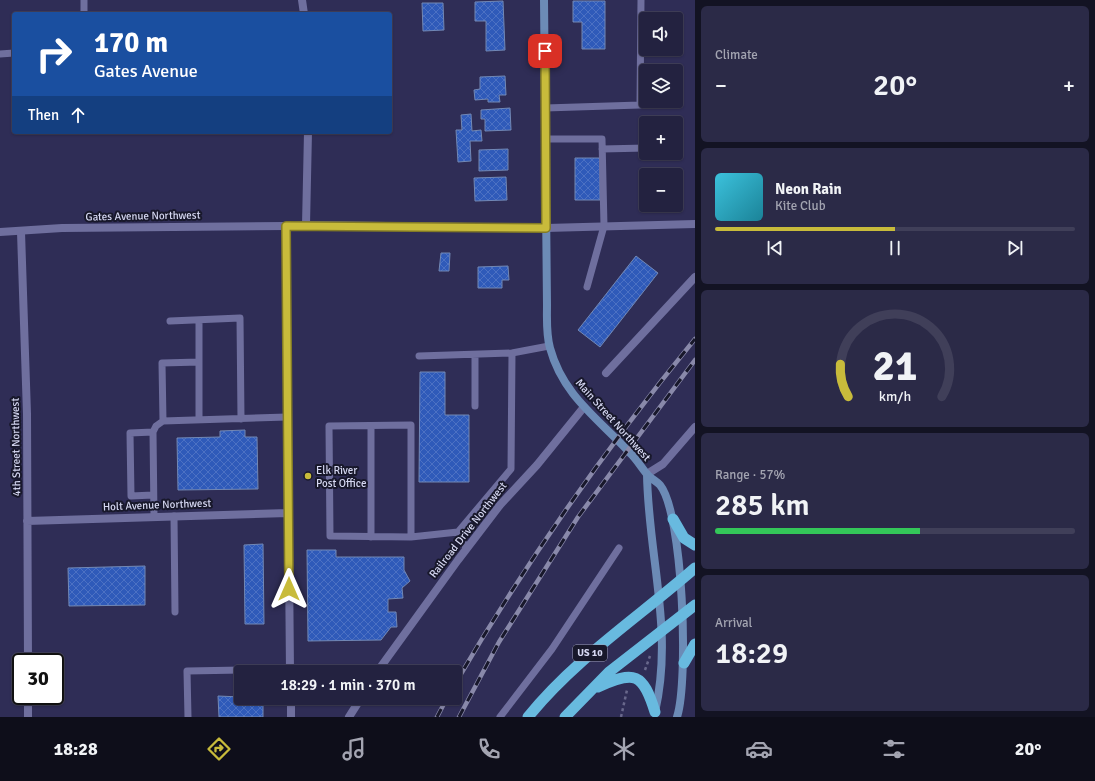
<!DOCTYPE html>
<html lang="en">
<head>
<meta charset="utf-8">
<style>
  :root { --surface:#232240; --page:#2b2a47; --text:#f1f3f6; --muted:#a3a4b1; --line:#403f59; --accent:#c8bb3b }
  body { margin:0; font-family:Signika,sans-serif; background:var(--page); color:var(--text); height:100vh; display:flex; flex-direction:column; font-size:15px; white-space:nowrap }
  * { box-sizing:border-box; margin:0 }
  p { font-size:13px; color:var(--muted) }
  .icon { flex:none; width:22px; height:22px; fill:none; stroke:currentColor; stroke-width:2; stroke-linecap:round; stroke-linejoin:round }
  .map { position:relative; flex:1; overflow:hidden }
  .side { display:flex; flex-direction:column; gap:6px; padding:6px; background:#131323; width:400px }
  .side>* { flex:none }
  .banner { position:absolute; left:12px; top:12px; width:380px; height:122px; border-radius:4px; box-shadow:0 1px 3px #0004,0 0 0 1px var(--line); background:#1a4fa0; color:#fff; overflow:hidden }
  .buttons { position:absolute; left:639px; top:12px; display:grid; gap:8px }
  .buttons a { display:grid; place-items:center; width:44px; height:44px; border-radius:4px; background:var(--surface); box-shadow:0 1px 3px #0004,0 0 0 1px var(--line); font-size:20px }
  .speed { position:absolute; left:12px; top:653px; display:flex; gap:8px; font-size:20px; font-weight:700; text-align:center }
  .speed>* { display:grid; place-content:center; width:52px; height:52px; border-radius:50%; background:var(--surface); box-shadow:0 1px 3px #0004,0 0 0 1px var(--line); line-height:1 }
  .speed .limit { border:2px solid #111; border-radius:6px; background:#fff; color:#111 }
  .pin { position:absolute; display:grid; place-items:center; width:34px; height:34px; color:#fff; margin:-17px; border-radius:8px; box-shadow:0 2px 6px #0006 }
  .me { position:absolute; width:44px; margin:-22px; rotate:0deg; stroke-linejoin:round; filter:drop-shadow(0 0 3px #0008) }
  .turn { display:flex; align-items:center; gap:14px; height:84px; padding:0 16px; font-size:18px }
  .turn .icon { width:52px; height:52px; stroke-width:2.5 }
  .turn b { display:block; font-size:28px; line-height:34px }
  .then { display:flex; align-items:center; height:38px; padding:0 16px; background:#0003; gap:8px; font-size:15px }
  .big { font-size:30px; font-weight:600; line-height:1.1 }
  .side .tile { flex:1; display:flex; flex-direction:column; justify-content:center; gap:6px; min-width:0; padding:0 14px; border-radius:6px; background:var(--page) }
  .side .dial { align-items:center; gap:0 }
  .dial svg { height:104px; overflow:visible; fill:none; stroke:var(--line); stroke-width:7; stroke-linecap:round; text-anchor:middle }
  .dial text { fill:var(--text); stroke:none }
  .song { display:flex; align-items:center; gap:12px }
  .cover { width:48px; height:48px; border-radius:6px; background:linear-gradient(135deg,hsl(190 70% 55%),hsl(190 70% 35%)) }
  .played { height:4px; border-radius:2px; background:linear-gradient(90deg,var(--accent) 50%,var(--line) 50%) }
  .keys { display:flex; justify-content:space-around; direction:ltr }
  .heat { display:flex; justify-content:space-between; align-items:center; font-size:22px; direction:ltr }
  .charge { height:6px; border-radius:3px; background:linear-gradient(90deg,#34c759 57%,var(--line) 0) }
  .trip { position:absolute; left:234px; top:665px; width:228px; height:40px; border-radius:4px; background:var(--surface); box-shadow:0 1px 3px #0004,0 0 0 1px var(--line); font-weight:600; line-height:40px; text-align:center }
  .menu { display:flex; height:64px; justify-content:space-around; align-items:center; background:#0e0e1a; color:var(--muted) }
  .menu .icon { width:28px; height:28px }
  .menu .current { color:var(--accent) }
  .menu b { font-size:18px; color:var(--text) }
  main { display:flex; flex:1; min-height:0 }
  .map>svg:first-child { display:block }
</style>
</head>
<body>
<main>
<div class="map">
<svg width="695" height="717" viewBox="0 0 695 717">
  <defs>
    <pattern id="building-cross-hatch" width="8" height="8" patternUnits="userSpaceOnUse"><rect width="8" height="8" fill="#2f5ab9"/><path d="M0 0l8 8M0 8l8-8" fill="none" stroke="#4c71c3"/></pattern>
  </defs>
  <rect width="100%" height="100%" fill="#2f2d56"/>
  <!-- building -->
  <path fill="url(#building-cross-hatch)" stroke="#7288b5" d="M503,1L505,50L486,51V21H475V2Z
    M573,1H605V49H582V22H573Z
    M422,3H443L444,30L423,31Z
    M505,76L506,95H499L500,102H488V99L475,100L474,90L480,89V77Z
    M510,108L511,130L485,131V119H481V110Z
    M471,114L472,131L481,130L482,141H470L471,161L458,162L456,130H462L461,115Z
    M508,149V170L479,171V150Z
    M575,158H600V200H575Z
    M506,177L507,200L475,201L474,178Z
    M441,253H450L449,271H439Z
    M636,256L658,273L600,347L578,330Z
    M508,266L509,280H502V288H478V267Z
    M420,372H445V415H469V482H419Z
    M245,430V437H257L258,489L178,490L177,438L220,437V431Z
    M263,544L264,624H245L244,545Z
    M307,550H336V557H404V570L410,581L402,588L403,598L388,599V612H396L397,627H391L381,640L308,641Z
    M145,566V605L69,606L68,568Z
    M218,696L263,698V717H219Z"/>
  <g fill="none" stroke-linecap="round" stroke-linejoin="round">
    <!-- path -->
    <path stroke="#69688c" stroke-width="2.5" stroke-dasharray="3 3" stroke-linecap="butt" d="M645,670L650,656
      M621,717L627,690"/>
    <!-- service -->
    <path stroke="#6f6f9e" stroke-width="7" d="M84,0V14
      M0,54L14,53
      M545,108L640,105L641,0
      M545,139H602L604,226L587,287
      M602,149L646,148
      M199,320V420
      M170,321L240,318L241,419
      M475,355V406
      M419,356L512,353L549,346
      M163,421L162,363L199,362
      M371,426V537
      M153,432L130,433L131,496L153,495
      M154,516L153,432L156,426L163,421L287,417
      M174,516L175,612
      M411,537V425L329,426L330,536L411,537L458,532
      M466,548L458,532L511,469L512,353
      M188,717L187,671L290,669
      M500,717L552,649L619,548"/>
    <!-- minor -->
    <path stroke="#6f6f9e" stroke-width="8" d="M302,0L304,14
      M546,228L695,224
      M21,232L27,414L28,662
      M606,373L695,277
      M647,474L663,464L695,427
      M27,521L288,513
      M290,672L286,226L306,225L308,132
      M377,672L458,560L500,505L537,465L584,407
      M28,696V717
      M291,698V717
      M349,717L361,698"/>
    <!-- tertiary -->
    <path stroke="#6f6f9e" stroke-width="8" d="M306,225L546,228
      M0,232L62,228L286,226"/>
    <!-- secondary -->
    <path stroke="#6c8bb6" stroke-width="8" d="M544,0L547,305C547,319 546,334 550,348C563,396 599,419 631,454C637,460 641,467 646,473C650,478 656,481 660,485C683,513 689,680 677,717
      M647,474C648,555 674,630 655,712"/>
    <!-- trunk -->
    <path stroke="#68badf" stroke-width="11" d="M673,519L684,538L695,545
      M684,663L695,644
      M598,687C635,670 643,673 655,712
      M528,717C576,658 639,617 695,568
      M565,717L609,672L695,605"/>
    <defs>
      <path id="rail" d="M455,684C526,562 605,449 695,339
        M437,717L447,698
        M459,717L499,642L578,517L695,360"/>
    </defs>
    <!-- rail casing -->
    <use href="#rail" stroke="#8989aa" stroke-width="4.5"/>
    <!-- rail -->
    <use href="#rail" stroke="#18182b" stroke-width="3" stroke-dasharray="9" stroke-linecap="butt"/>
  </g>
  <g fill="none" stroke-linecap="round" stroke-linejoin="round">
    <defs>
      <path id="route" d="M289,589L286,226L546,228L545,51"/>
    </defs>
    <!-- route casing -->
    <use href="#route" stroke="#827a26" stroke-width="10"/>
    <!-- route -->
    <use href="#route" stroke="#c8bb3b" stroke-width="7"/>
  </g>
  <!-- markers -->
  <circle fill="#c8bb3b" stroke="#18182b" stroke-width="1.5" cx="308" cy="476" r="4"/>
  <g text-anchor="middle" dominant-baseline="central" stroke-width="4" stroke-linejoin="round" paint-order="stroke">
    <!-- shield labels -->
    <rect fill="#18182b" stroke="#9d9eb6" stroke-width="1" x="573" y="645" width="34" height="16" rx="3"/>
    <g font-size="10" font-weight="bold" fill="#d6d8f2">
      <text x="590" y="653">US 10</text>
    </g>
    <!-- street labels -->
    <g font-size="11" fill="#d6d8f2" stroke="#18182b">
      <text transform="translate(143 216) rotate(-1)">Gates Avenue Northwest</text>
      <text transform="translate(613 420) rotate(48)">Main Street Northwest</text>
      <text transform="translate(16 447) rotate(-91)">4th Street Northwest</text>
      <text transform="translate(157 505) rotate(-2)">Holt Avenue Northwest</text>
      <text transform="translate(468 530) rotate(-52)">Railroad Drive Northwest</text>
    </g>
    <!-- poi labels -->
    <g font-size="11" fill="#d6d8f2" stroke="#18182b" text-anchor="start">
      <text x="316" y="470">Elk River<tspan x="316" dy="13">Post Office</tspan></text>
    </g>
  </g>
</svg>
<div class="buttons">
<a><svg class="icon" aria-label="sound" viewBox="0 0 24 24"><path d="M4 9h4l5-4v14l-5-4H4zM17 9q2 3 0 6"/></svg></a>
<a><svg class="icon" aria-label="layers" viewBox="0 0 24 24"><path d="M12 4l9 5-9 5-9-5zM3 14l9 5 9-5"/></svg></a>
<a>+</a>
<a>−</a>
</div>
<div class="speed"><div class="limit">30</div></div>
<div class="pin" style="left:545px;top:51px;background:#d93025"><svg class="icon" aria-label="arrive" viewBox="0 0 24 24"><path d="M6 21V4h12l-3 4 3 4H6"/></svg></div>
<svg class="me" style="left:289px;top:589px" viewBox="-20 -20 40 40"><path d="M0-17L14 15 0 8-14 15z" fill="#c8bb3b" stroke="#fff" stroke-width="4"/></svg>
<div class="trip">18:29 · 1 min · 370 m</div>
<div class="banner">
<div class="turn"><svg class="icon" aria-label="right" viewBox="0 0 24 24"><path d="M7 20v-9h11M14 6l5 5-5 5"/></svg><div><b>170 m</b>Gates Avenue</div></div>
<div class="then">Then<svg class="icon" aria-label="ahead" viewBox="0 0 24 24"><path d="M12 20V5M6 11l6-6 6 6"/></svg></div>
</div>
</div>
<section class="side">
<div class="tile"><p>Climate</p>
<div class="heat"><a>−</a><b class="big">20°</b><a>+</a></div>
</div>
<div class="tile">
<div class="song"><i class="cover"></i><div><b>Neon Rain</b><p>Kite Club</p></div></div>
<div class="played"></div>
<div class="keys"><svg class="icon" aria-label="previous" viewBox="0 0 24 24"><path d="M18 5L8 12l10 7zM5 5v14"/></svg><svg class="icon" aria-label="pause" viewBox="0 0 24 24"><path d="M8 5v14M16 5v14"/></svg><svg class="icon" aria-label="next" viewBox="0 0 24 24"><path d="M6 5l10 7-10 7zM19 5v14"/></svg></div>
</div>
<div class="tile dial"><svg viewBox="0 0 100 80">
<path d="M14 69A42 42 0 1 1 86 69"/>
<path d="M14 69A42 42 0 0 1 8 44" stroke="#c8bb3b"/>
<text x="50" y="56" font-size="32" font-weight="700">21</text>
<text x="50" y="72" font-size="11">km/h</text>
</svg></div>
<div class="tile"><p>Range · 57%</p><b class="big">285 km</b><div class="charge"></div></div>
<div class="tile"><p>Arrival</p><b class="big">18:29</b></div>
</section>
</main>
<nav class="menu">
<b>18:28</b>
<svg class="icon current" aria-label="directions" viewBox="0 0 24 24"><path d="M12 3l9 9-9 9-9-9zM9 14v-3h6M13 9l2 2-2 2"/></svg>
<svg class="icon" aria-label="music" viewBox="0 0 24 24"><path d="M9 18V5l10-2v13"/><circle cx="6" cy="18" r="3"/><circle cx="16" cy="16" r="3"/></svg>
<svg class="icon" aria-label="phone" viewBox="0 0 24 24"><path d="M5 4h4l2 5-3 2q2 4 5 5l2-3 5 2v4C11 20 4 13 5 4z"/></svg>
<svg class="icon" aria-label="climate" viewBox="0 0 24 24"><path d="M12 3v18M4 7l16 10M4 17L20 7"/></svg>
<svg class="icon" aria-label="car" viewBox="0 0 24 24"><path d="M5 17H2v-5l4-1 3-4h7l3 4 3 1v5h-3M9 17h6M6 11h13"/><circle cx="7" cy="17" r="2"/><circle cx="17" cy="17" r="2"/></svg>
<svg class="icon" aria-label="filters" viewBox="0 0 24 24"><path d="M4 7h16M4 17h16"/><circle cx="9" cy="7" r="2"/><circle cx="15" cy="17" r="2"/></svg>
<b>20°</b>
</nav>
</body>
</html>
